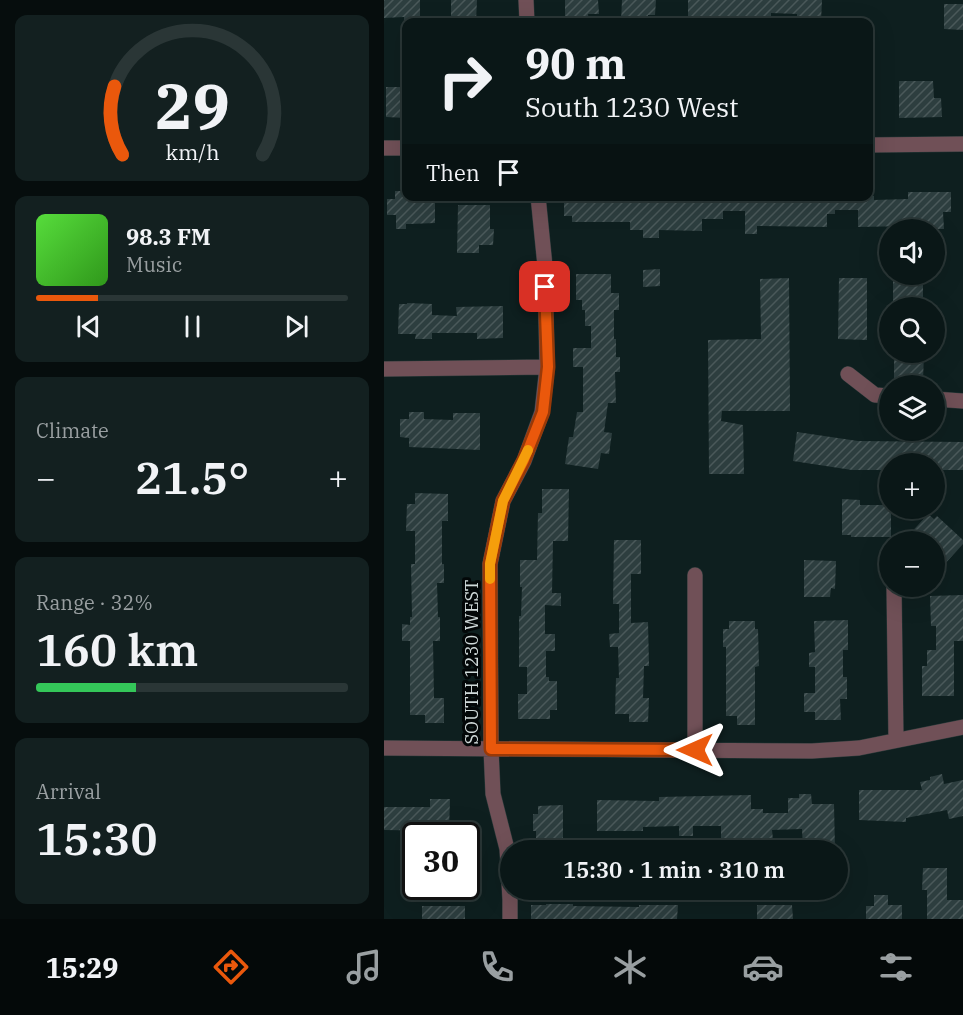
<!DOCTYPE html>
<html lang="en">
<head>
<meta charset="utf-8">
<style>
  :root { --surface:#0a1717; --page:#132020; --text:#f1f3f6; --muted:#999fa1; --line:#2a3636; --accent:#ea580c }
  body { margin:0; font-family:"IBM Plex Serif",serif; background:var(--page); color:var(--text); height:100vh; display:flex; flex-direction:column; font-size:22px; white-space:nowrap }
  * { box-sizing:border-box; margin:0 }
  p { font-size:20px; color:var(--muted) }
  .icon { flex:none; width:33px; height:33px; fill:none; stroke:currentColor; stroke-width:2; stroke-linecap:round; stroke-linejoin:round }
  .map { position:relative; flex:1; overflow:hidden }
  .side { display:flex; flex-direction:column; gap:15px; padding:15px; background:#060d0d; width:384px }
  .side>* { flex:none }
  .top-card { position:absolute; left:18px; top:18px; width:471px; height:183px; border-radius:12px; box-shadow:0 6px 24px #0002,0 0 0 2px var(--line); background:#0a1717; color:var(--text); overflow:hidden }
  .buttons { position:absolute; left:495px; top:219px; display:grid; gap:12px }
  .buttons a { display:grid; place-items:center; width:66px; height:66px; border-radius:50%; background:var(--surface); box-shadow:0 6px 24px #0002,0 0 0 2px var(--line); font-size:30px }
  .speed { position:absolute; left:18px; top:822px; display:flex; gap:12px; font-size:30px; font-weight:700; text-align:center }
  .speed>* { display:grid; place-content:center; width:78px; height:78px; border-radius:50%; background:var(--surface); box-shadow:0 6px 24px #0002,0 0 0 2px var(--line); line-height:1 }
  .speed .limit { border:3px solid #111; border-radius:9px; background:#fff; color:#111 }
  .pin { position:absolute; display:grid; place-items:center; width:51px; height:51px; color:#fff; margin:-26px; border-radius:12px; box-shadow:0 3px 9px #0006 }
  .me { position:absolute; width:66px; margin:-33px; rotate:270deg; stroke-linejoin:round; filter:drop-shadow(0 0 4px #0008) }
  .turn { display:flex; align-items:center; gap:21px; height:126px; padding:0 24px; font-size:27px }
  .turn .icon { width:78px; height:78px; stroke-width:2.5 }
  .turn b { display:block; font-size:42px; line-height:51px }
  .then { display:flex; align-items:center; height:57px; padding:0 24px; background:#0003; gap:12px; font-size:22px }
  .big { font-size:45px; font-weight:600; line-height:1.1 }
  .side .card { flex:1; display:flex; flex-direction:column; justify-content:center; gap:9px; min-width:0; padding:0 21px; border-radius:12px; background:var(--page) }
  .side .dial { align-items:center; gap:0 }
  .dial svg { height:156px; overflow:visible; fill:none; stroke:var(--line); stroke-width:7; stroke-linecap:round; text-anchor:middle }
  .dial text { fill:var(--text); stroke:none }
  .song { display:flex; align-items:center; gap:18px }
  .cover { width:72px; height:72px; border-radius:9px; background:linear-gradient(135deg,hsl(110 70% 55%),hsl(110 70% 35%)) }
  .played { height:6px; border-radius:3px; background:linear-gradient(90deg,var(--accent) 20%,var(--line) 20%) }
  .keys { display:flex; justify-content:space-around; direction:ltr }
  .heat { display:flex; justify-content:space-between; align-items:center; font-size:33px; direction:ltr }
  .charge { height:9px; border-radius:4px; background:linear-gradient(90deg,#34c759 32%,var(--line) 0) }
  .trip { position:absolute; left:116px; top:840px; width:348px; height:60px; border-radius:30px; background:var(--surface); box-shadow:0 6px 24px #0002,0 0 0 2px var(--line); font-weight:600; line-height:60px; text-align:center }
  .menu { display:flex; height:96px; justify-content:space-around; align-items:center; background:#040909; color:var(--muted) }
  .menu .icon { width:42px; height:42px }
  .menu .active { color:var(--accent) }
  .menu b { font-size:27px; color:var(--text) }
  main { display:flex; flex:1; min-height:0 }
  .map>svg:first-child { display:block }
</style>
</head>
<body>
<main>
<section class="side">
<div class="card dial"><svg viewBox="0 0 100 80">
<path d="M14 69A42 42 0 1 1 86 69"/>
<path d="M14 69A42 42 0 0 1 10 34" stroke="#ea580c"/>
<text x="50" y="56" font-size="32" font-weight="700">29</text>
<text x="50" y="72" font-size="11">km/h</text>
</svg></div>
<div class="card">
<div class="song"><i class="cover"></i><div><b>98.3 FM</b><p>Music</p></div></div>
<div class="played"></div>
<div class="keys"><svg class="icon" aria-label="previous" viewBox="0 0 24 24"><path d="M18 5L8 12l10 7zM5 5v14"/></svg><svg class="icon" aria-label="pause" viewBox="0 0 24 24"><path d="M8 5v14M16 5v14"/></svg><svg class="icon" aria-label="next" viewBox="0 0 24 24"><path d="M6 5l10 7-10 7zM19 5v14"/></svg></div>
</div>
<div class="card"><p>Climate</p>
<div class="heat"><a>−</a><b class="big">21.5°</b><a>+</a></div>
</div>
<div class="card"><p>Range · 32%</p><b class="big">160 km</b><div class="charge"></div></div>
<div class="card"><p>Arrival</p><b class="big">15:30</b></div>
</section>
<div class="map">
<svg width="579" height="919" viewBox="0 0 579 919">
  <defs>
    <pattern id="building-hatch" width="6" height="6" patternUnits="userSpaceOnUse" patternTransform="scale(1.5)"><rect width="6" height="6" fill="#2d3e3f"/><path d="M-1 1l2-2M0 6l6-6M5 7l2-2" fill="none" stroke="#4a595a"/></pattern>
  </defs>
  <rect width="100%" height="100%" fill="#0e1f1f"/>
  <!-- building -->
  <path fill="url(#building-hatch)" d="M0,0H36V22H20V17L0,18Z
    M67,0H93L92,22H67Z
    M181,0H214L215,14H204L205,22H181Z
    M238,0H272L271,15H264L263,22H237Z
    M304,0H438L437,22H413V14L387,13V22H352L353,16H327L328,22H304Z
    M560,4H579V30L560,29Z
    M515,81H549L550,98H557L558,117L515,118Z
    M2,87H22V118L2,117Z
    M11,191H22V196H26V198H51V223L26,224H22V229H12V215H3V199H11Z
    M524,192H567V212H559L560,229H525V226L474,227V210H451V214H443V227L373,226V234H361V211H339V219H318V231L275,230V238H259V230H246V222H188V216H180V197L377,196V201L424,199V196H490V200L524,199Z
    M74,205H106V229H110L109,245H95V253H73Z
    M276,269V286L259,287V270Z
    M192,274H227V293H235V310H230V339H232V357H236V372H231L232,403H224L220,432L228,433L225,454L217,453L214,469L181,464L185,437H189L193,412H199V367H189V348H207V326H201V310H198V300H192Z
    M405,278L406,411H338L337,421L359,425L360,474H325L324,340L377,339L376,279Z
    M455,278H483V340L454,339Z
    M509,278H539V308H509Z
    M23,303L48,304V315L73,316L72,307L119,306V338L93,339V333H48V339H31L32,334H14L15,304H23Z
    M510,352H540L539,382H510Z
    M25,412H40V419L69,420V413H96V450L25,447V438L16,437V419H25Z
    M413,432L474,441L579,442V470H555V464H506V470H468L409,461Z
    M158,489H185L184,541H169L168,593H177V606L161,605V634H171V651H162V677H165V681H173V710H166V719H134V694H143V667H135V616H137L138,587H136V560H153L154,513H158Z
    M31,493L64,494V521H58V564H60V583H53L54,617H56V641H49L50,698H60V723H41V715H26V641H18V624L26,625V617H28L27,564H31V531H22L23,504H31Z
    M458,499L476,500V505H506V508H507V537H467V535H458Z
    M544,514L550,519L553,516L579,540V544L558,567L550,560V542H530L524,536Z
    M230,540H257V574H247V623L264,622L265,666H260L259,698H265L264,722H245V714H231L232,678H235L234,647H226L225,634L235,633V604H229Z
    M420,560L452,561L451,589L447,588L446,597H420Z
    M579,595V641H570V696H538V666H543V650H552V626H547L546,596Z
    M464,620V650H459V677H463V699H456L457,720H431V712H420V693H431V667H425V653L431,652L430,621Z
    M345,621H371V629H374L375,666L371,667V725H353V716H342V647H339V629H345Z
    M558,774L560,784L579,780V816L565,819L563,810L522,818V822L475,820V790H538L536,782L546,780V777Z
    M415,794H427L428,804H450L451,850H419L418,829L388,830L389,840H380V849L357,850L356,840L337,841V826H309V836H295V826L259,827V831H213V800L275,801V797L367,795V809H379V813H404V798H415Z
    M46,799H66L65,831L0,830V807H46Z
    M179,805V850H152V831H149V814H154V806Z
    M539,868H563V900H579V919H543V890H538Z
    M490,895H504V905H518V919H482V906H490Z
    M162,904H189V906L255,907V905H294L293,919H147V905H162Z
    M373,905H408L409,919H373Z
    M38,906H81V919H38Z"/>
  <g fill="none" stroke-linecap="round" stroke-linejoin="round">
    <defs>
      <path id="street" d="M142,0L143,22
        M484,145L579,144
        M0,148H22
        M0,369L163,367
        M464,374L491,395L506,396
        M550,399L579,401
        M311,575V750
        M510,586L512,740
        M0,748L428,751L475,748L579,727
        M126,919V900L123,849L109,794L107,749L106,564L119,501L140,461L158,412L163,367L161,266L154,196"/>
    </defs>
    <!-- street casing -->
    <use href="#street" stroke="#293939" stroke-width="16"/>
    <!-- street -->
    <use href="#street" stroke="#705057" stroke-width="15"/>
  </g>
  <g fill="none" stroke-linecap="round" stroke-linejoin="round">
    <defs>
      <path id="route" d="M161,287L164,367L159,412L140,460L119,501L106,564L107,749L311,750"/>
    </defs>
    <!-- route casing -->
    <use href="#route" stroke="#983908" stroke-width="15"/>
    <!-- route -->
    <use href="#route" stroke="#ea580c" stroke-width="10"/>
    <!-- slow -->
    <path stroke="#f59e0b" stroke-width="10" d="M106,579V564L119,501L144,450"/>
  </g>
  <g text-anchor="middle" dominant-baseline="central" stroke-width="6" stroke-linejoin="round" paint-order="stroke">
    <!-- street labels -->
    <g font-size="18" fill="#d0dada" stroke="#030708">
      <text transform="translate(87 662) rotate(-90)">SOUTH 1230 WEST</text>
    </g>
  </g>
</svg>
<div class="buttons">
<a><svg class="icon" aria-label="sound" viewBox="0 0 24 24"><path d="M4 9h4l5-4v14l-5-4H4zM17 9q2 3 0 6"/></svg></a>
<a><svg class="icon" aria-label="search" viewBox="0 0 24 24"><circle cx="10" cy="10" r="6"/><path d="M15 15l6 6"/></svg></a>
<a><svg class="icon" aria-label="layers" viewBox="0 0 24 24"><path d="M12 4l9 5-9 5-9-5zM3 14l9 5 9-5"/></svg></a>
<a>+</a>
<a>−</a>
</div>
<div class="speed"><div class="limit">30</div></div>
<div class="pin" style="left:161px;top:287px;background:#d93025"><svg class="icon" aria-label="arrive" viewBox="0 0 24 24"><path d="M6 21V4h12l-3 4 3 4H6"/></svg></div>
<svg class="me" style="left:311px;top:750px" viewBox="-20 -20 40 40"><path d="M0-17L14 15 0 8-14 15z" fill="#ea580c" stroke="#fff" stroke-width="4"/></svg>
<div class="trip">15:30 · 1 min · 310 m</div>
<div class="top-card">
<div class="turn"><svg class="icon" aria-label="right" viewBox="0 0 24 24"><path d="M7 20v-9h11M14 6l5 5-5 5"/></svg><div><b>90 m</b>South 1230 West</div></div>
<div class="then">Then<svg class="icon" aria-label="arrive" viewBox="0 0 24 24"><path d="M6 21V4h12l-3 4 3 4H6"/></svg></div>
</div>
</div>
</main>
<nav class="menu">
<b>15:29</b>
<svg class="icon active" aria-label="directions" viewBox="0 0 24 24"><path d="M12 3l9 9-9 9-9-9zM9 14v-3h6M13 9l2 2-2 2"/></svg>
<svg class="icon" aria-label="music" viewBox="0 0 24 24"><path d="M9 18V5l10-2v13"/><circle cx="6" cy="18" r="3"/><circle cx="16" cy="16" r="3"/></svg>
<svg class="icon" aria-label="phone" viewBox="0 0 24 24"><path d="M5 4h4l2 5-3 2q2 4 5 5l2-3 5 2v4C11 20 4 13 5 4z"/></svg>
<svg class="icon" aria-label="climate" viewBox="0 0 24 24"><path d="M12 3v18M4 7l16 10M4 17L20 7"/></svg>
<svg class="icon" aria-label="car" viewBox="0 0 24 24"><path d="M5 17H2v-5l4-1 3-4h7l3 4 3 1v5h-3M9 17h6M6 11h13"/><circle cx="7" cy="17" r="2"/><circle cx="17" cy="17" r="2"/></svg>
<svg class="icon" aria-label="filters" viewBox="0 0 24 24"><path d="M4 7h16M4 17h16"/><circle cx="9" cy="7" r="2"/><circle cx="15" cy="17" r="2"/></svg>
</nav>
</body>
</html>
